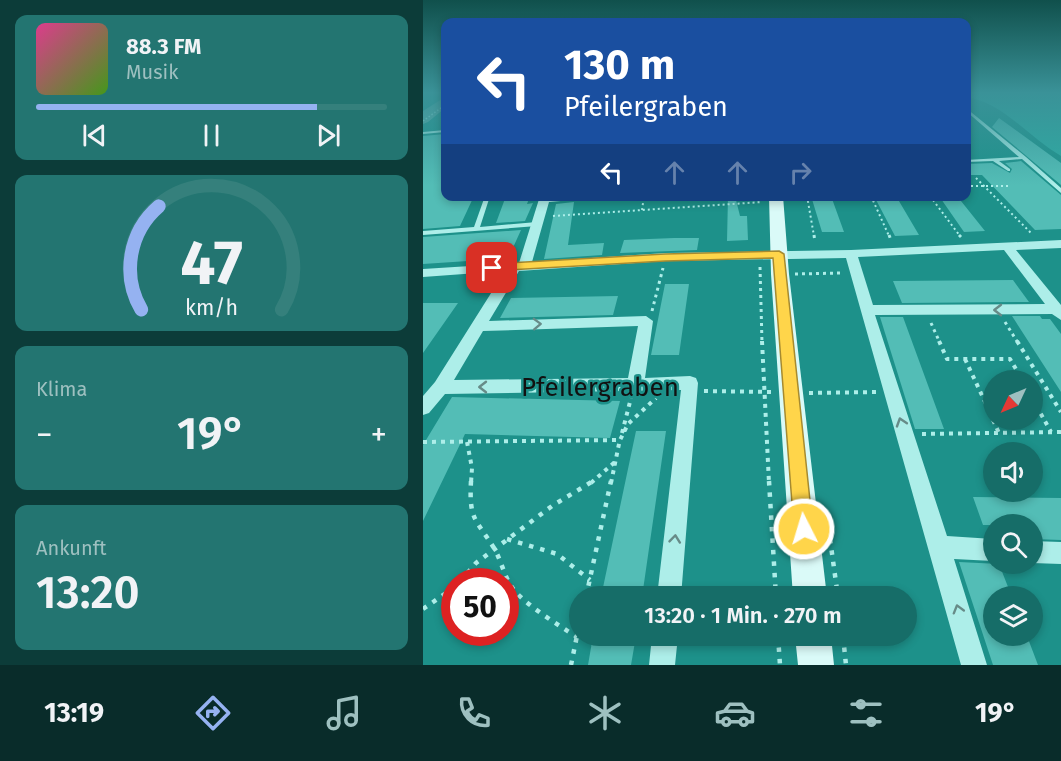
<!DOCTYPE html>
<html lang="de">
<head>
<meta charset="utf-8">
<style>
  :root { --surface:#166d68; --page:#237571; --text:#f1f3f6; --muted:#9ec0c0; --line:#35807c; --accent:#95b2f1 }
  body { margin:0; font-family:"Fira Sans",sans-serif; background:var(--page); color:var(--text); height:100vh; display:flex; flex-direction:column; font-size:22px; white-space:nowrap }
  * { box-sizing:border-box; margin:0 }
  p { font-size:20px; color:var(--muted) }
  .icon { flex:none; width:33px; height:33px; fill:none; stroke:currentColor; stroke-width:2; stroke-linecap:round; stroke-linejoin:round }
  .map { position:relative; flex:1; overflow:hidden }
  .drawer { display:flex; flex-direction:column; gap:15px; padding:15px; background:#0c3c39; width:423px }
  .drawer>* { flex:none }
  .hud { position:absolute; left:18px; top:18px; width:530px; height:183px; border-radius:12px; box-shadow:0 3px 9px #0003; background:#1a4fa0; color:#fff; overflow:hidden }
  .needle { width:39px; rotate:226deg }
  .fabs { position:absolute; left:560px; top:370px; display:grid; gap:12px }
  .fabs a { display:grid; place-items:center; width:60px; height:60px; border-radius:50%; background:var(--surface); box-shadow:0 3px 9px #0003; font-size:30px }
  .speed { position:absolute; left:18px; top:568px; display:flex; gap:12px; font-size:30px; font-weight:700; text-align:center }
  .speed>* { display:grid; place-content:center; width:78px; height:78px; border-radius:50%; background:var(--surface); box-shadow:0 3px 9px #0003; line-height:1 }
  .speed .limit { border:9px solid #d22; background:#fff; color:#111 }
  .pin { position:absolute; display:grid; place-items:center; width:51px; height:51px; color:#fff; margin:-26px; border-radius:12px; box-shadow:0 3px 9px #0006 }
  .me { position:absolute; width:66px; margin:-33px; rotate:355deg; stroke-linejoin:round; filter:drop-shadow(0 0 4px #0008) }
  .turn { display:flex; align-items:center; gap:21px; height:126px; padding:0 24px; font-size:27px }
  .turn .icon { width:78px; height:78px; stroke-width:2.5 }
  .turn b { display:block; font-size:42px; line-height:51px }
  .lanes { display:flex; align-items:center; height:57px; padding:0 24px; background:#0003; justify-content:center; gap:30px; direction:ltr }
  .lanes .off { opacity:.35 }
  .big { font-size:45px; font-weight:600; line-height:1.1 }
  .drawer .tile { flex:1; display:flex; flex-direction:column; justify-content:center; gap:9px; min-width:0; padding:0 21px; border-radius:12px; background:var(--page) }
  .drawer .dial { align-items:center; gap:0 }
  .dial svg { height:156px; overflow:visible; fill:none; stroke:var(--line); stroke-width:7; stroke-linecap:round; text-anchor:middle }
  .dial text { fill:var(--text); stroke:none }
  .song { display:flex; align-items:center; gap:18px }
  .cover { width:72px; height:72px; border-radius:9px; background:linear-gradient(135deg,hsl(330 70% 55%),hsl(100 70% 35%)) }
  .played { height:6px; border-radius:3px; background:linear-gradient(90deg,var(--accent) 80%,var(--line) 80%) }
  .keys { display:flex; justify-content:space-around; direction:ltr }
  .heat { display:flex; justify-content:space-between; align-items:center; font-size:33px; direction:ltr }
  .trip { position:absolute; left:146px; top:586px; width:348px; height:60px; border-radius:30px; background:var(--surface); box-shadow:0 3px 9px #0003; font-weight:600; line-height:60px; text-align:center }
  .tabs { display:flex; height:96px; justify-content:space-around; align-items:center; background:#092c2a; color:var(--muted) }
  .tabs .icon { width:42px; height:42px }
  .tabs .current { color:var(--accent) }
  .tabs b { font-size:27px; color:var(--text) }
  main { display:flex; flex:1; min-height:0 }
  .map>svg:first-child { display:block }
</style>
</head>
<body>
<main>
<section class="drawer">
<div class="tile">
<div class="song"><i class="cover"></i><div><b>88.3 FM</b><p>Musik</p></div></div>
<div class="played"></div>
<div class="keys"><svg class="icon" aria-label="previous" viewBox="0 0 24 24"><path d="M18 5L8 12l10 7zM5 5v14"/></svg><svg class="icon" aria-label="pause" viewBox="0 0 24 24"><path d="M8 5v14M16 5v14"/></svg><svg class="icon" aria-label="next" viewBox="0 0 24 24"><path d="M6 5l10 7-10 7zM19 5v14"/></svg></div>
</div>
<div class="tile dial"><svg viewBox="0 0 100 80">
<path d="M14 69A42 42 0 1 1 86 69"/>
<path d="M14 69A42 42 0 0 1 23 16" stroke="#95b2f1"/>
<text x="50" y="56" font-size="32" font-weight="700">47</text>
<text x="50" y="72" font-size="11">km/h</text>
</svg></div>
<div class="tile"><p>Klima</p>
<div class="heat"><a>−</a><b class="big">19°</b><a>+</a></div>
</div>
<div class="tile"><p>Ankunft</p><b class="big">13:20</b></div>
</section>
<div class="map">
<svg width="638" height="665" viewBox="0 0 638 665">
  <rect width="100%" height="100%" fill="#1d918a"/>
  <!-- green -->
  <path fill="#2eaca3" d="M543,92H638V156C606,138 580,102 543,97Z"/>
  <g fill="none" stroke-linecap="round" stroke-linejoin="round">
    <!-- river -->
    <path fill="#64afab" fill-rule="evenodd" d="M22,97V108L5,122L0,124V111Z"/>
  </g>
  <!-- building -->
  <path fill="#53bdb6" d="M576,118L638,163V185L569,127Z
    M22,134V196H51L37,226L0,229V136Z
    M598,161L638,195V229L612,230L559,175H543V164L569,163L587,173L589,169L582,163Z
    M83,196H107L104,204L110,203L102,221L73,223Z
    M305,196H312L317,216H324L325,240L304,241Z
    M388,196H408L421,232H399Z
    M451,196H473L496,235L472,236Z
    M516,196H534L562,231L541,232Z
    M151,202L145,245L181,243L179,255L121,259L133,204Z
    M98,230L84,261L58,263L60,260L0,264V237Z
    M251,238H276L274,250L197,253L201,240Z
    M590,280L606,302L479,303L470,281Z
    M242,284H266L256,355H228Z
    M195,296L190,315L77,318L88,298Z
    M0,303H35L0,353Z
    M589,316H617L619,319H627L638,334V392Z
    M457,317H480L521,429H492Z
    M29,397L197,401L187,438L42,434L0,521V445Z
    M213,431H243L219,597H178Z
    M550,497L638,498V540L609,539V525H560Z
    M536,562L576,564L589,597H570V636H604L615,665H570Z
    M170,636H213L208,665H165Z"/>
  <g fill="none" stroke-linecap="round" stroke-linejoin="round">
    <!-- path-far4 -->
    <path stroke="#adeee9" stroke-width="1.5" stroke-dasharray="1.5 2" stroke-linecap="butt" d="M0,121L22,105"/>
    <!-- path-far3 -->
    <path stroke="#adeee9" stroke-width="2" stroke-dasharray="2 3" stroke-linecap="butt" d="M553,178L609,234
      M543,186H588
      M327,196L336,202
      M384,196L391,236
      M448,196L466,236
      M507,196L537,236
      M219,210L221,196
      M130,216L339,202"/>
    <!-- path-far2 -->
    <path stroke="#adeee9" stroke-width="3" stroke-dasharray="3 4" stroke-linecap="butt" d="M391,235L392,242
      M466,235L468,240
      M536,235L538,237
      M337,267L339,343
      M372,274L419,273
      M229,311L240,268
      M582,322L595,343
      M508,323L517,343"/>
    <!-- path-far1 -->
    <path stroke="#adeee9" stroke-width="4" stroke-dasharray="4 5" stroke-linecap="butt" d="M339,341L346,483
      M516,341L524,359H587L600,381
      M594,341L638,412
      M542,359L570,419
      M281,391L350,392
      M386,393L455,392
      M609,398L628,432
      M570,420L576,433
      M199,433L208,398
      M499,434L638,432
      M0,442L197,440L205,424L233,398
      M44,442L49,468L48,483
      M168,483L193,461
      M188,483L197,439"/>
    <!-- path -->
    <path stroke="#adeee9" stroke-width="4.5" stroke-dasharray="4.5 7" stroke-linecap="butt" d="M48,481C46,520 52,518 71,548C78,560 81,575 88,586C99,603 137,626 154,637
      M346,481L353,597
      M84,539L134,554L167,580
      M407,539L415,597
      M37,582L53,563L129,506L170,481
      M163,597L188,481
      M0,609L32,587
      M355,636L357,665
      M420,636L423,665
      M148,665L156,626"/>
    <!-- service -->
    <path fill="#adeee9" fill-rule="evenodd" d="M543,108L603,157L638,188V193L599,159L576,161L587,169V171H585L570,161L543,162V160L596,157L543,111Z
      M22,130V132L0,134V132Z
      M62,196H67L57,227L114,222L117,224L114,226L0,235V231L51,227Z"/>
    <!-- minor -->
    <path fill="#adeee9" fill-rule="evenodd" d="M117,196H166L161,199L126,202L109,262L242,253L428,250L638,240V248L593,250L638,305V320L629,314L452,315L524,536L570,539V561L531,559L564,665H538L423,258L242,261L96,271L66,321L223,316L230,321L222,378L267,376L273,378L275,383L258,597H234L258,390L22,394L6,413L0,415V396L12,382L82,271L0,277V269L96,263ZM581,250L622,304L450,305L435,257ZM215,326L205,378L31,380L60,331Z
      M609,541L638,542V564L609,563Z
      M229,636H255L252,665H226Z"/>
    <!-- secondary -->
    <path fill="#dafaf8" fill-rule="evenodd" d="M346,196H360L366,274L404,597H370L348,274Z
      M372,636H408L411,665H375Z"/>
  </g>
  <!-- one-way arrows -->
  <defs><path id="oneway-chevron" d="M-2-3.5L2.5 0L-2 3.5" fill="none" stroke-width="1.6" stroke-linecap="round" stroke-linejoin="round" transform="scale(1.5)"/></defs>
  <g stroke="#678b88">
    <use href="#oneway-chevron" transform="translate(575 310) rotate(180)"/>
    <use href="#oneway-chevron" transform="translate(114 324) rotate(-2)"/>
    <use href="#oneway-chevron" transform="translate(60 387) rotate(-180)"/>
    <use href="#oneway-chevron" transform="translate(478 422) rotate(-108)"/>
    <use href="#oneway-chevron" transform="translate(252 539) rotate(-84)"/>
    <use href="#oneway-chevron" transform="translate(535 609) rotate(-106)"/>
  </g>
  <!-- sky -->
  <linearGradient id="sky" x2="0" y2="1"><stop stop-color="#10504c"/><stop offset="0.5" stop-color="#3a9298"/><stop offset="1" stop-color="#3a9298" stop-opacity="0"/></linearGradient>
  <rect width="638" height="185" fill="url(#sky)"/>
  <!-- route -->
  <path fill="#ffd54a" stroke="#a68a30" stroke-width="1.5" d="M356,251L361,254L390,529L388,536L381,539L374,536L371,529L350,258L242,261L69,271L63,268L69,264L242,254Z"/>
  <g text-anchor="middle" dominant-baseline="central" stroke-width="5" stroke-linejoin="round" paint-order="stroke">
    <!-- near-street labels -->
    <g font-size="26" fill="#111" stroke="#1d918a">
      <text x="177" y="387">Pfeilergraben</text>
    </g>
  </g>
</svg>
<div class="fabs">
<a><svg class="needle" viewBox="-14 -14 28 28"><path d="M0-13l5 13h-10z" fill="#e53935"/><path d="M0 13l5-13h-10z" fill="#9ec0c0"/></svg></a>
<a><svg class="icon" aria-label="sound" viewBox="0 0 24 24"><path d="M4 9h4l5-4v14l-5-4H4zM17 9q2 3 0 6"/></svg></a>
<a><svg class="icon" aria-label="search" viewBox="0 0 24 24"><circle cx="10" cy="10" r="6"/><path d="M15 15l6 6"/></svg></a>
<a><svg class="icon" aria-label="layers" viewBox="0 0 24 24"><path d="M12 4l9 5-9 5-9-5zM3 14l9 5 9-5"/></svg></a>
</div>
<div class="speed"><div class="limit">50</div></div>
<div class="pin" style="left:69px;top:268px;background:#d93025"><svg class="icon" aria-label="arrive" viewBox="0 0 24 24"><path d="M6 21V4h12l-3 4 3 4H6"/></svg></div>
<svg class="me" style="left:381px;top:529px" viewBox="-20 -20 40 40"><circle r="17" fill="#ffd54a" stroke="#fff" stroke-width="3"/><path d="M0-11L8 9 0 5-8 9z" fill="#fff"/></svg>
<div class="trip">13:20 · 1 Min. · 270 m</div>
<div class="hud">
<div class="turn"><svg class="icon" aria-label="left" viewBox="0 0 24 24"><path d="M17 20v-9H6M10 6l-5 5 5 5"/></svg><div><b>130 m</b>Pfeilergraben</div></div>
<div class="lanes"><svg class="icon" aria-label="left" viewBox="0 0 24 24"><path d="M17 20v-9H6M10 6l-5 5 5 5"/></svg><svg class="icon off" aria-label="ahead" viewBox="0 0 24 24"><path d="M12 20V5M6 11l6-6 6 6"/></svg><svg class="icon off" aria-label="ahead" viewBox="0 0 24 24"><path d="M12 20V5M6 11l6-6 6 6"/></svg><svg class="icon off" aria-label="right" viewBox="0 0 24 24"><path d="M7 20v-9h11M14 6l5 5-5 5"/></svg></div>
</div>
</div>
</main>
<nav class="tabs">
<b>13:19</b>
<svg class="icon current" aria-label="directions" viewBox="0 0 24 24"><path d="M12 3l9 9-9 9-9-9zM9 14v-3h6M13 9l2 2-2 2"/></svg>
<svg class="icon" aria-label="music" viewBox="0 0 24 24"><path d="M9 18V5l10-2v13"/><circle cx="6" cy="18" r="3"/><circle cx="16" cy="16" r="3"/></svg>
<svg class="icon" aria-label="phone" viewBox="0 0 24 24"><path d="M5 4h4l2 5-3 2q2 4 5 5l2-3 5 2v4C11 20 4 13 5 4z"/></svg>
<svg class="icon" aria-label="climate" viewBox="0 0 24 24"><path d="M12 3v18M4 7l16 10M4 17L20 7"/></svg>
<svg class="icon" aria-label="car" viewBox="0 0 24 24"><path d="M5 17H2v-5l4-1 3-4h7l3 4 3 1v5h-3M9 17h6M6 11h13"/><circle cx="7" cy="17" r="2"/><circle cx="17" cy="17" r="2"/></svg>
<svg class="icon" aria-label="filters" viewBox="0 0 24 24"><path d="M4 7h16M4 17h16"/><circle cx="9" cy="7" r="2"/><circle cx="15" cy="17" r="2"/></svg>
<b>19°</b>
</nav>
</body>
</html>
